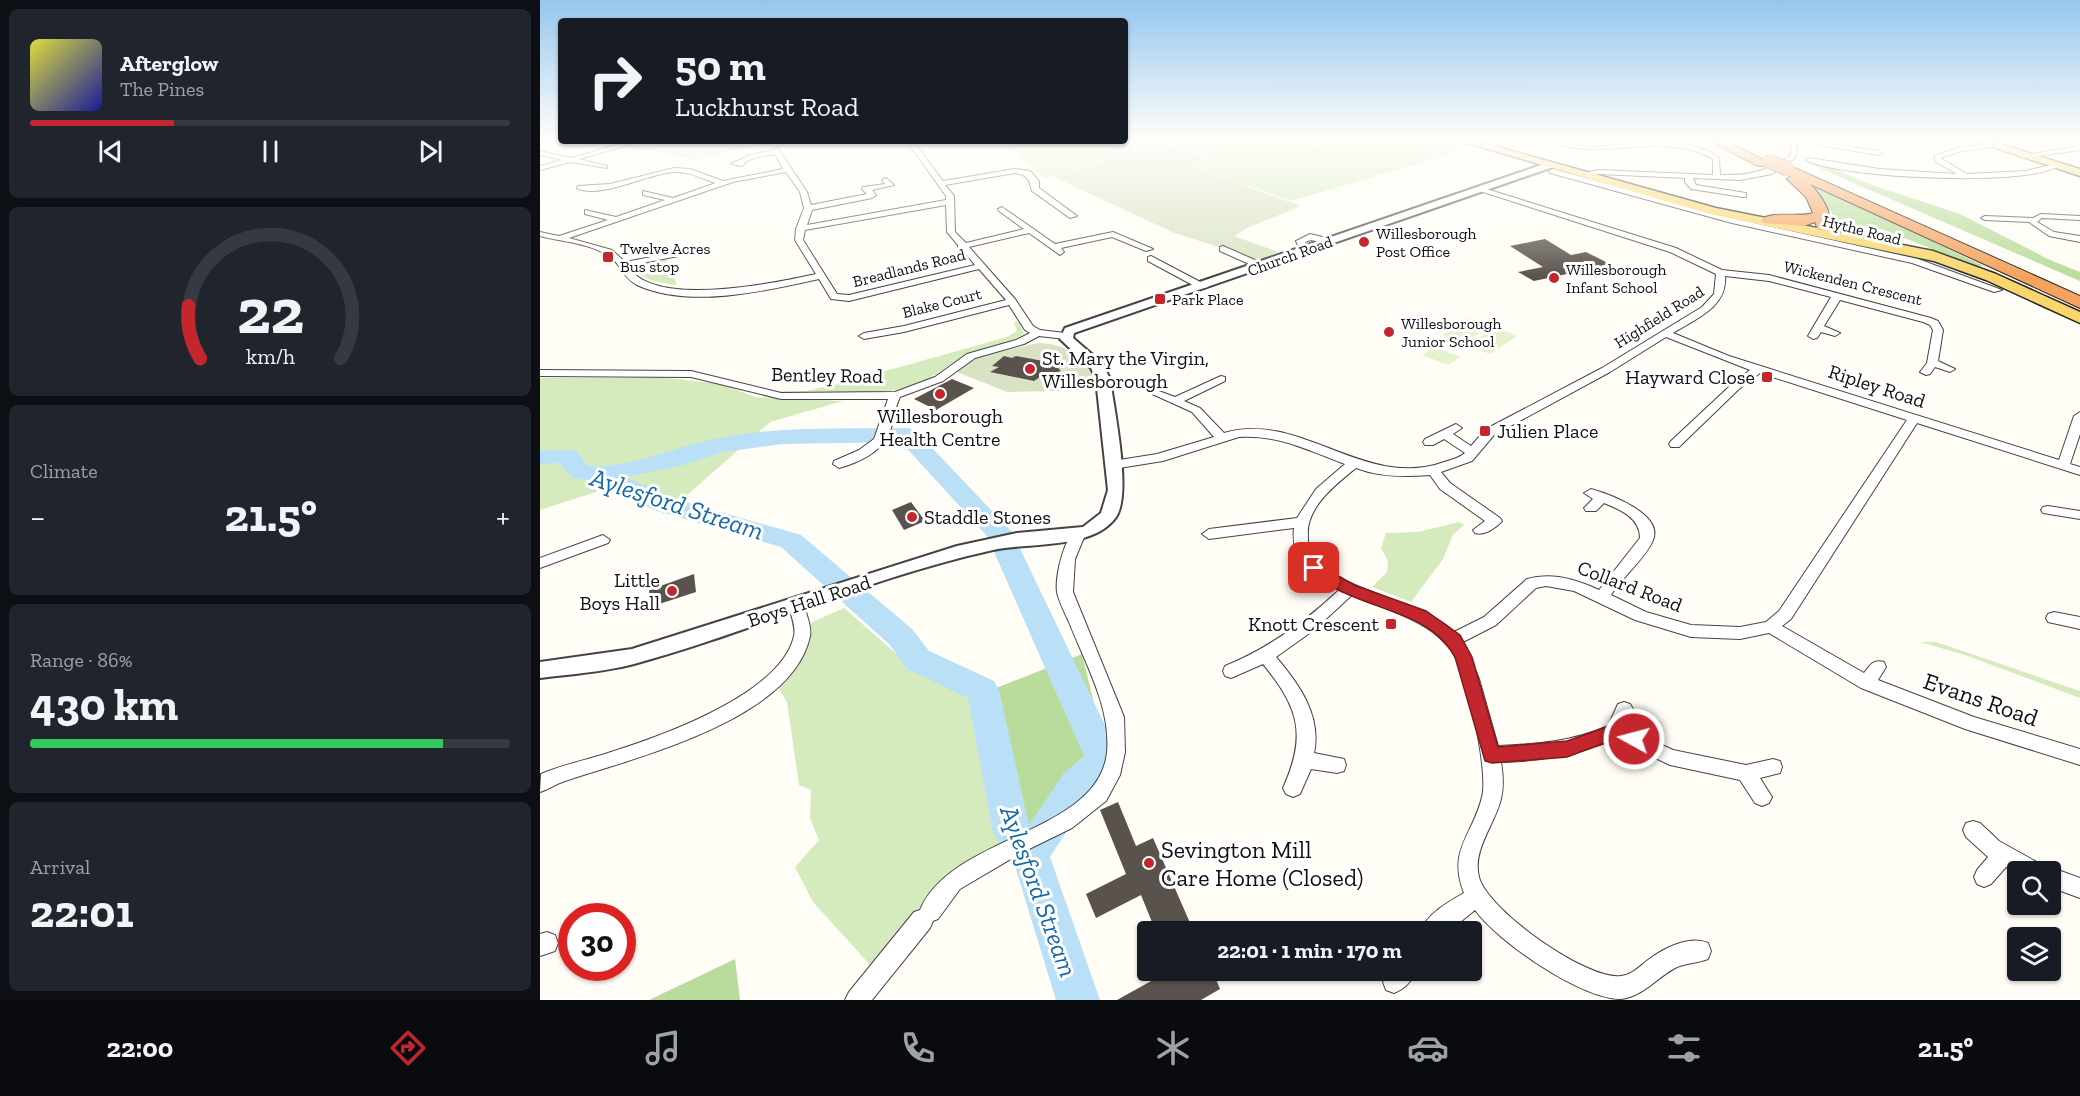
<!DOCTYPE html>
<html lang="en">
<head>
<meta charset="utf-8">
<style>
  :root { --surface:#171b24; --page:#20242c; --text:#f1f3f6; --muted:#9ea1a6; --line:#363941; --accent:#c4262e }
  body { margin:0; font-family:"Zilla Slab",serif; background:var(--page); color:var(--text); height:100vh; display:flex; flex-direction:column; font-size:22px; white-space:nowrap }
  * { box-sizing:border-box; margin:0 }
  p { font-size:20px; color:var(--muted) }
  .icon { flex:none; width:33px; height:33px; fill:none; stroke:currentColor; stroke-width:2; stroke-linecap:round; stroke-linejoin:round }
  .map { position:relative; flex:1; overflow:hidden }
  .panel { display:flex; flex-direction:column; gap:9px; padding:9px; background:#0d0f14; width:540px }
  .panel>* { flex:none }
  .top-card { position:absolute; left:18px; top:18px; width:570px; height:126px; border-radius:6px; box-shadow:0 2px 4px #0004; background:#171b24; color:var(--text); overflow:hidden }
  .buttons { position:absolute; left:1467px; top:861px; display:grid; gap:12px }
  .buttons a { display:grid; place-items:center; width:54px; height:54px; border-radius:6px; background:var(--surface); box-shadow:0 2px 4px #0004; font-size:30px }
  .speed { position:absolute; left:18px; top:903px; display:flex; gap:12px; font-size:30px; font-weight:700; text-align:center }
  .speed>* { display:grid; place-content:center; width:78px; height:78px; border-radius:50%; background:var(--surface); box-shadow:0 2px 4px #0004; line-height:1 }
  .speed .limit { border:9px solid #d22; background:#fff; color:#111 }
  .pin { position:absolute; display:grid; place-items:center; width:51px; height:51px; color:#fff; margin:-26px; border-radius:12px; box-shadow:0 3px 9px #0006 }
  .me { position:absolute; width:66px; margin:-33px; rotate:277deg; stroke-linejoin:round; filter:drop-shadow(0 0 4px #0008) }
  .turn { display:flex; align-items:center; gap:21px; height:126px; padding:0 18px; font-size:27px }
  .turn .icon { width:78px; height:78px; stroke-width:2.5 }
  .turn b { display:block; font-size:42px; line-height:51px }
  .big { font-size:45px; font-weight:700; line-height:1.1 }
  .panel .tile { flex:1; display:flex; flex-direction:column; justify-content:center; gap:9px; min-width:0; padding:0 21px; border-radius:9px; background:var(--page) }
  .panel .dial { align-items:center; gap:0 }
  .dial svg { height:156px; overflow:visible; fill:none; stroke:var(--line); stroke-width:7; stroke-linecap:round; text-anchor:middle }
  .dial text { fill:var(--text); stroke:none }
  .song { display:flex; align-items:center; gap:18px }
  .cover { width:72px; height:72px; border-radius:9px; background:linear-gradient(135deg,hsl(60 70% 55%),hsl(240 70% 35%)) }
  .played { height:6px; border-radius:3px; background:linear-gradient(90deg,var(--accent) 30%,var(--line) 30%) }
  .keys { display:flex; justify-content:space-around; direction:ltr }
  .heat { display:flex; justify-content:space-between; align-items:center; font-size:33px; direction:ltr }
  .charge { height:9px; border-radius:4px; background:linear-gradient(90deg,#34c759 86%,var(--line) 0) }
  .trip { position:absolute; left:597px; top:921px; width:345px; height:60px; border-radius:6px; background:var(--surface); box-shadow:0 2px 4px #0004; font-weight:700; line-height:60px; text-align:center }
  .tabs { display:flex; height:96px; justify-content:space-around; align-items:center; background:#090b0e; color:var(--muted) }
  .tabs .icon { width:42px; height:42px }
  .tabs .selected { color:var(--accent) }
  .tabs b { font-size:27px; color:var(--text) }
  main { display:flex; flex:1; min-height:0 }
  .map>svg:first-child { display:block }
</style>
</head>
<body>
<main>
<section class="panel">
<div class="tile">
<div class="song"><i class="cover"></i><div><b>Afterglow</b><p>The Pines</p></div></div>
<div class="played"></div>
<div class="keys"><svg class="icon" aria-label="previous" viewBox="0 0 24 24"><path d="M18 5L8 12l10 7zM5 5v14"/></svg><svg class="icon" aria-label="pause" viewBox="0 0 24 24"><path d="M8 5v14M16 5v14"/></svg><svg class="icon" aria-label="next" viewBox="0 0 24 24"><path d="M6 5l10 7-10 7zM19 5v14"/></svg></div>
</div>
<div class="tile dial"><svg viewBox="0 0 100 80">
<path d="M14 69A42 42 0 1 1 86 69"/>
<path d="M14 69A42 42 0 0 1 8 42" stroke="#c4262e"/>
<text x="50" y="56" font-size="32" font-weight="700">22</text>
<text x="50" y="72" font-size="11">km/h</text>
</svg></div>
<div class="tile"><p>Climate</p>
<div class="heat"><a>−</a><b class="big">21.5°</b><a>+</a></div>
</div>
<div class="tile"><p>Range · 86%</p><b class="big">430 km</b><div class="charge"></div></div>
<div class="tile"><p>Arrival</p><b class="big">22:01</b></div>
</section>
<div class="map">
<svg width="1540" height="1000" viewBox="0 0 1540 1000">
  <rect width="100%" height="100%" fill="#fffdf5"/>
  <!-- green -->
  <path fill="#d5ebbd" d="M585,138H740L774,147L828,140L847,146L930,145L915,150V153L751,201L652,166L671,159L625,142L505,178L459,141H585Z
    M105,141H221L237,147L217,145L155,160L88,146Z
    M126,259L137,285C122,283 101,281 94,266Z
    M479,321L484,334C466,345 446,347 427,355C410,362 397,376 379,383C342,398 275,397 236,391H266L303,383L467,337L477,331L474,323Z
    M0,378H128L181,384L215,397L303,401L230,422L137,504L62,490L0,510Z
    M919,522L924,525L913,535L903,559L871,602L832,587L847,572L848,561L841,548L846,533L878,532Z
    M304,608L367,663L436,696L461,843L413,882H401L331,966L273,902L255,867L279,840L270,818L271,790L259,785L247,702L237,685L261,658L272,631L268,624Z
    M1380,642H1396L1540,691V698L1425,655Z"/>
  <!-- forest -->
  <path fill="#b9dc9c" d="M1265,162L1284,164L1326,183L1420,214L1510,260L1540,272V281Z
    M1270,186L1279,187L1444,266H1435L1344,230L1319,225L1293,226L1292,213Z
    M542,654L560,728L554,794L487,832L461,843L436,696Z
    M195,959L200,1000H109Z"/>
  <!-- cemetery -->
  <path fill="#d9e3c4" d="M624,143L670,160L651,166L761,206L707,228L694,236L738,252L719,260L632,232L512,176Z
    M498,343C516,343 543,352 551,370C554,376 554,384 555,390L467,392L417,372L432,358Z"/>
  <!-- pitch -->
  <path fill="#e6f2cf" d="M640,138L694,140L683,146L635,145Z
    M930,318L951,326L923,343L902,335Z
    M955,327L977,336L950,354L928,345Z
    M895,347L921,357L908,365L882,355Z"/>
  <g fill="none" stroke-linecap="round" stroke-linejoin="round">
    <!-- river -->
    <path fill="#b9e0f7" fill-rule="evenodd" d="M367,428L375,430L472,532L582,761L576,772L550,795L510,857L560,1000H516L475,866L453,833L428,698L367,669L350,645L241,547L114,510L54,481L32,478L19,463L0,464V450H36L48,466C93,468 135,447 178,438C240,426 304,429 367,428ZM361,442L447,536L544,756L524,773L489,825L459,690L454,681L389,651L372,629L261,535L132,498L85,477L140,466L183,452L242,444Z"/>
  </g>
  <!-- building -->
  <path fill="#5a524d" d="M1005,239L1031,255L1046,252L1086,272L1054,278L1041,271L994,281L978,272L1003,267L970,246Z
    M464,356L472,358L476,356L514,363L512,366L521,367L518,369L521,370L510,379L500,377L494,381L450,372L459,367L452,366Z
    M412,379L434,388L396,410L374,399Z
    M371,502L385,521L364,530L352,510Z
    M154,574L156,592L110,607L109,590Z
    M578,802L596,846L613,838L654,932H616L601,895L556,918L546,894L586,874L560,810Z
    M631,970H672L680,989L661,1000H577Z"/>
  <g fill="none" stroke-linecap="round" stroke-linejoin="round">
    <defs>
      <path id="minor" d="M964,138H973L949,148L944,147Z
        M1003,138C1020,138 1036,147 1053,147C1068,147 1084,142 1099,141C1123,140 1160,142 1179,158L1180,175C1210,176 1225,171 1250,156L1253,138H1259L1255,158L1232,174L1200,180L1153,178L1156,185L1206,193V197H1203L1151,189L1145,182V178L1059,174L1044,176L1040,174L1059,170L1173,175V159C1120,128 1056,166 1003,138Z
        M92,141H102L39,159L67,166V168L31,162L0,170V166L22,160L0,155V151L31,158Z
        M367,141H373L403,181L475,169L490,171L499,181V188L537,216L530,218L492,191C489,179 488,175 475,173L405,185L414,196L415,232L426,243L484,229L459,211L458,209L462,207L515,244L573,232L613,249L606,251L572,237L521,248L524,252L520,255L489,233L429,247L475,299L493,326L500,330L525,333L530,336L525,339L499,336L484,344L435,358L403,381L360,397C354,409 354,422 349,434C341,452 318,463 299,468L293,464L294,461L319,450L334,439L348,399H241L151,377L0,376V370L151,371L241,393L355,392L395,377L427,354L476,340L490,333L485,330L469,305L364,332L324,339L319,336L324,333L364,326L466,300L439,269L309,301L291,299L279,279C226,291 149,309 97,285C83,278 81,264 70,257C51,243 22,242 0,236V232L19,236L68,220L45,214V210L76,217L125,200L103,195V191L133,198L176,183C162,179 149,171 134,172C110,173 58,200 37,188L38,186L70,184L134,168L150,169L183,181L243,169L235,154L214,158L204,162L205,164L202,166L191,164L210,155L234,150L237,147L267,192L271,205L327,194L322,189L323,187L345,184L342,180L346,178L354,185L332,190L336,195L332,198L272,210L267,225L406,200V196ZM246,172L260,192L264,208L256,229L255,240L276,274C235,283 113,309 88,266L148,254V250L85,262L72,250L29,238L193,182ZM406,205L407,232L418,245V249H422L435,265L309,295L297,294L263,240L265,230Z
        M1274,141L1339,151L1342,153L1339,155L1272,144Z
        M1451,144L1453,147L1422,151L1400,158L1427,174L1486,171L1515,164L1518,166C1489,187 1297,178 1266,160L1269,158L1339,169L1417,174L1396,162L1394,156L1421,147Z
        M1540,146V150L1483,158L1480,156Z
        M1013,169L1196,219L1378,259L1462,290L1454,292L1372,263L1192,223L1010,173L1009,171Z
        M940,187L1136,248L1182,270L1229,275L1391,318L1398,321L1403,330L1398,361L1415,369L1410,372L1395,367L1390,374L1386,375L1380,372L1387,363L1393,330L1390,325L1383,322L1300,300L1284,326L1300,333L1295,336L1281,332L1277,338L1273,339L1268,336L1291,297L1229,281L1185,276C1188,307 1155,319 1133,333L1189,356L1519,460L1534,416L1540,412V434L1530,464L1540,467V475L1377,423L1251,619L1242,626L1324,673C1330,665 1333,659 1344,662L1346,667L1338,680L1434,717L1540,749V765L1425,729L1321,688L1229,633L1200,639L1151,637L1095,620L1034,591L1006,586L996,588L956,625L923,642L939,679L958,746C997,744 1032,742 1068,726L1078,704L1084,702L1090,704L1093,709L1085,728L1133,750L1206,765L1233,759L1240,761L1242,767L1240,773L1220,778L1232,797L1229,803L1222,806L1215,803L1200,780L1130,765L1075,739C1037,755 1002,761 961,762C963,774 964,787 961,799C955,824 932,850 939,877C947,910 1048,981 1081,976C1092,975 1100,966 1108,960C1124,948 1149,935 1168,943L1171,951L1168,959C1158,963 1147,963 1137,967C1117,977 1104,996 1081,999C1042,1000 957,941 935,910L908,932H880C887,914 908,902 924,893C907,850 933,835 942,797C949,772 927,672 911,650C908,646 903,641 899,637C875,616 840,608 812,595L774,630L736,657C759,684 782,716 774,753L804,759L806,765L804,771L797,773L771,769L760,794L753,797L746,794L743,788C767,735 759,708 723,664L691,678L685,676L683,671L685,666C729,648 765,622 799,590C772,577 750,559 754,528L669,539L662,534L669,529L757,518L776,489L805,464C770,451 737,434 699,437L623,461L573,469L567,465L573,461L617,454L674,437L652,412L610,393L616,390L635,397L681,376L685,377V381L644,401L660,408L684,433C760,410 826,491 904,462C911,460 919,458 925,453L904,439L893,445H885L883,442L885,439L916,424L922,428L913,434L931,446L946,429L1062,368L1162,307L1174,294L1176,274L1130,252L940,191ZM1126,337L1210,370L1191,385L1131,441L1129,444L1131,447H1139L1199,389L1220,373L1367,420L1239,611L1226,622L1200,627L1151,625L1106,612L1071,595C1081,579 1108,555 1113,540C1124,514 1069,494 1051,489L1044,493L1053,499L1044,508L1046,511H1056L1064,503C1081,510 1100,518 1100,538L1059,590C1036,579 1011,572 987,579L944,617L914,632C882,600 789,590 770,551C768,547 768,542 768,537C765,508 795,485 816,468C839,477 865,477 890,475L900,489L945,521L933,530L935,533C944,536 956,528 962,521L960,518L910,483L901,472L932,461L954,435L1070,372Z
        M1501,214L1540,216V220L1502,218L1497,222L1514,232L1540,236V242L1509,236L1489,222L1445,220L1441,218L1445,216L1493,218Z
        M770,234L791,239L792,241L788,244L771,240L765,242L767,252H761L756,241Z
        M683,246L724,264L725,266L718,268L680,251V247Z
        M611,256L666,285L668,287L660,289L608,261V257Z
        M1508,506L1540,511V519L1503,513L1501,510L1503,507Z
        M538,530L545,535L535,559L533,592L584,717L585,752L580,775L566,801L532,828L481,853L420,889L398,919L393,921L390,928L332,1000H305L309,992L374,912L380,910C411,835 559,834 567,752C571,707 545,663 529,622C525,613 519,602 517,592C515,578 524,534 538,530Z
        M63,535L70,540L68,543L0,568V558Z
        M256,599L261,601L264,605C266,614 272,627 270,636C253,720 94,758 25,781C16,784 9,789 0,792L1,774C24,764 48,760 71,752C122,736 241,694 254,636C256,627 251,614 248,605L251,601Z
        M1514,612L1540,617V629L1508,622L1506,618L1508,614Z
        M1433,821L1440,823L1459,841L1502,865L1504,869L1510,867L1540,878V898L1510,887V872H1478V873L1466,867L1451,884L1444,887L1437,884L1434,877L1437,870L1448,857L1426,837L1423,830L1426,823Z
        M7,932L15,935L18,943L15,951L0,956V934Z
        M849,970H876C872,981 865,989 854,993L846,990L843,982Z"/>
      <path id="tertiary" d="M1010,162L1013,167L534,333L533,338L562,363L570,379C574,409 592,494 576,517C553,550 489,542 453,550C330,577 215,631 94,664C64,672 31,674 0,678V662L92,649L417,546L477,533L543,527L561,513L568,490L556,379L551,368L520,339L525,328Z"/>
      <path id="primary" d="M910,138H926L1176,208L1393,251L1456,274L1540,312V323L1446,280L1394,261L1170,214Z
        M1426,138H1441L1540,169V176Z"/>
      <path id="motorway" d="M1164,138H1180L1230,163L1228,166H1218Z
        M1248,165L1540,296V308L1270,184C1281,195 1295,215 1288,230H1278L1275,222L1264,226L1224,223L1221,220C1231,210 1259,218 1273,213L1266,197L1247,179L1251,176L1241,169Z"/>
    </defs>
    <!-- minor casing -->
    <use href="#minor" stroke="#444" stroke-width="2"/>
    <!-- tertiary casing -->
    <use href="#tertiary" stroke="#444" stroke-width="4"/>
    <!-- primary casing -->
    <use href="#primary" stroke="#222" stroke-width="3"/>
    <!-- motorway casing -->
    <use href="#motorway" stroke="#222" stroke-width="2"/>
    <!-- minor -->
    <use href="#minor" fill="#fff" fill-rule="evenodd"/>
    <!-- tertiary -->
    <use href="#tertiary" fill="#fff" fill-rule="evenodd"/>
    <!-- primary -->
    <use href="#primary" fill="#f9d66b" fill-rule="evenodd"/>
    <!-- motorway -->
    <use href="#motorway" fill="#f5a25d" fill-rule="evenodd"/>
    <defs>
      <path id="motorway-bridge" d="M1229,161L1248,169"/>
    </defs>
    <!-- motorway-bridge casing -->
    <use href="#motorway-bridge" stroke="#222" stroke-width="15" stroke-linecap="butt"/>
    <!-- motorway-bridge -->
    <use href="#motorway-bridge" stroke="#f5a25d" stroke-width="14"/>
  </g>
  <!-- sky -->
  <linearGradient id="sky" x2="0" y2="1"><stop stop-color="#95c6ee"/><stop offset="0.5" stop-color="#fffefa"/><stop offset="1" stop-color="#fffefa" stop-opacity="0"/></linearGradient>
  <rect width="1540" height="278" fill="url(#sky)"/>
  <!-- route -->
  <path fill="#c4262e" stroke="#7f191e" stroke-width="1.5" d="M774,562L814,585L886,611L920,635L932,657L958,747L1027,741L1075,724L1101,733L1103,739L1101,744L1094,747L1075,739L1027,757L952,763L945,761L915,657C894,617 843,611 805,593C792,588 780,579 769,571L766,568L769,564Z"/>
  <!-- markers -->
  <g fill="#c4262e" stroke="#fff" stroke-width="2">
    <circle cx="824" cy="242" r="6"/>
    <rect x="62" y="251" width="12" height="12" rx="3"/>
    <circle cx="1014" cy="278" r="6"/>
    <rect x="614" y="293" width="12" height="12" rx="3"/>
    <circle cx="849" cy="332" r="6"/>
    <circle cx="490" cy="369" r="6"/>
    <rect x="1221" y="371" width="12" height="12" rx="3"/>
    <circle cx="400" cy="394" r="6"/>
    <rect x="939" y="425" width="12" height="12" rx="3"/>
    <circle cx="372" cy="517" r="6"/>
    <circle cx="132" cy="591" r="6"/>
    <rect x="845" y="618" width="12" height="12" rx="3"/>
    <circle cx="609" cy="863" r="6"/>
  </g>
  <g text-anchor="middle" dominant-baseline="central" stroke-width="6" stroke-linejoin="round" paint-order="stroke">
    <!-- far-street labels -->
    <g font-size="16" fill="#111" stroke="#fff">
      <text transform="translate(1322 230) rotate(14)">Hythe Road</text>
      <text transform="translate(750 256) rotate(-20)">Church Road</text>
      <text transform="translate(369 268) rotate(-14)">Breadlands Road</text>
      <text transform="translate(1313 283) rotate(14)">Wickenden Crescent</text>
      <text transform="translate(402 303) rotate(-14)">Blake Court</text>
      <text transform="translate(1119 317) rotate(-32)">Highfield Road</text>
    </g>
    <!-- far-poi labels -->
    <g font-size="16" fill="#111" stroke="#fff" text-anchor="start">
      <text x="836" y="233">Willesborough<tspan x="836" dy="18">Post Office</tspan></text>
      <text x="80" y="248">Twelve Acres<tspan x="80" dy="18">Bus stop</tspan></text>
      <text x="1026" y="269">Willesborough<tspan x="1026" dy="18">Infant School</tspan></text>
      <text x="632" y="299">Park Place</text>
      <text x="861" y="323">Willesborough<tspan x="861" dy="18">Junior School</tspan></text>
    </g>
    <!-- poi labels -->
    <g font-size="20" fill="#111" stroke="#fff" text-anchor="start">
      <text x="502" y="358">St. Mary the Virgin,<tspan x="502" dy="23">Willesborough</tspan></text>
      <text x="1215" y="377" text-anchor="end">Hayward Close</text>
      <text x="400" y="416" text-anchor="middle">Willesborough<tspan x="400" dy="23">Health Centre</tspan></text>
      <text x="957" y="431">Julien Place</text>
      <text x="384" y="517">Staddle Stones</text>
      <text x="120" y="580" text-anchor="end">Little<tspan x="120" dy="23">Boys Hall</tspan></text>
      <text x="839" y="624" text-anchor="end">Knott Crescent</text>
    </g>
    <!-- street labels -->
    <g font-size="20" fill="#111" stroke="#fff">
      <text transform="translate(287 375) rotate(1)">Bentley Road</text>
      <text transform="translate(1337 386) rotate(18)">Ripley Road</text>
      <text transform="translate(1090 586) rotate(21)">Collard Road</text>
      <text transform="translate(269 601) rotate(-18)">Boys Hall Road</text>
    </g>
    <!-- near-street labels -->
    <g font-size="24" fill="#111" stroke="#fff">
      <text transform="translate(1441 699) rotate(19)">Evans Road</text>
    </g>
    <!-- near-poi labels -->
    <g font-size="24" fill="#111" stroke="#fff" text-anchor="start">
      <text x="621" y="849">Sevington Mill<tspan x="621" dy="28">Care Home (Closed)</tspan></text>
    </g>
    <!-- near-water labels -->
    <g font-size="26" font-style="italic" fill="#1768a6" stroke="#fff">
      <text transform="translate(137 504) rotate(18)">Aylesford Stream</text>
      <text transform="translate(499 891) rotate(70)">Aylesford Stream</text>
    </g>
  </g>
</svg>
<div class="buttons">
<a><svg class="icon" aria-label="search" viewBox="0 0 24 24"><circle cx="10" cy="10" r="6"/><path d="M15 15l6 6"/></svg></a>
<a><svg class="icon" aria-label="layers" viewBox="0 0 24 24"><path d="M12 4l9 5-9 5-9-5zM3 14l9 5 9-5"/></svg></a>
</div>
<div class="speed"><div class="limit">30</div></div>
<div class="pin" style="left:774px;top:568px;background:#d93025"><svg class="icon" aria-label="arrive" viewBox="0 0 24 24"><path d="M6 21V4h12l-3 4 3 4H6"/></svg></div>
<svg class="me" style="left:1094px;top:739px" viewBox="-20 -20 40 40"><circle r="17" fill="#c4262e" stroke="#fff" stroke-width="3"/><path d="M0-11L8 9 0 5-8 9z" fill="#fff"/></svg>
<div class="trip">22:01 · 1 min · 170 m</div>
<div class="top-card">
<div class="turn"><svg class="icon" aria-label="right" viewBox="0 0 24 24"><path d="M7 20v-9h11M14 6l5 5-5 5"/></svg><div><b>50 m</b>Luckhurst Road</div></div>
</div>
</div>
</main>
<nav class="tabs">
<b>22:00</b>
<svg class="icon selected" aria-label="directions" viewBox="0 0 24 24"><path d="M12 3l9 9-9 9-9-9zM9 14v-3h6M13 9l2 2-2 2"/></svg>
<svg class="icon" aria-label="music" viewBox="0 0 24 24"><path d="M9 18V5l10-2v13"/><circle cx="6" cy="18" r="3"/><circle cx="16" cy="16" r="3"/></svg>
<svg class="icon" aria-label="phone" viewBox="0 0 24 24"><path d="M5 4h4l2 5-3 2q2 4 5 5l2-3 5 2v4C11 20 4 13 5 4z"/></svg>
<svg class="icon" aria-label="climate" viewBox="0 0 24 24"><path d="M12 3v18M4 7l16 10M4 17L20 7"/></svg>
<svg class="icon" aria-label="car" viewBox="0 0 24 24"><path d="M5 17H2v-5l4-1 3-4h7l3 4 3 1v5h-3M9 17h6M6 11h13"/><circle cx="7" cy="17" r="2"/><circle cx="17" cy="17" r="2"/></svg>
<svg class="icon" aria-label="filters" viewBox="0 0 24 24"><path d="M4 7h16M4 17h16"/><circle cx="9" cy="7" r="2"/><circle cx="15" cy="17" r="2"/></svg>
<b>21.5°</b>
</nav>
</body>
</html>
